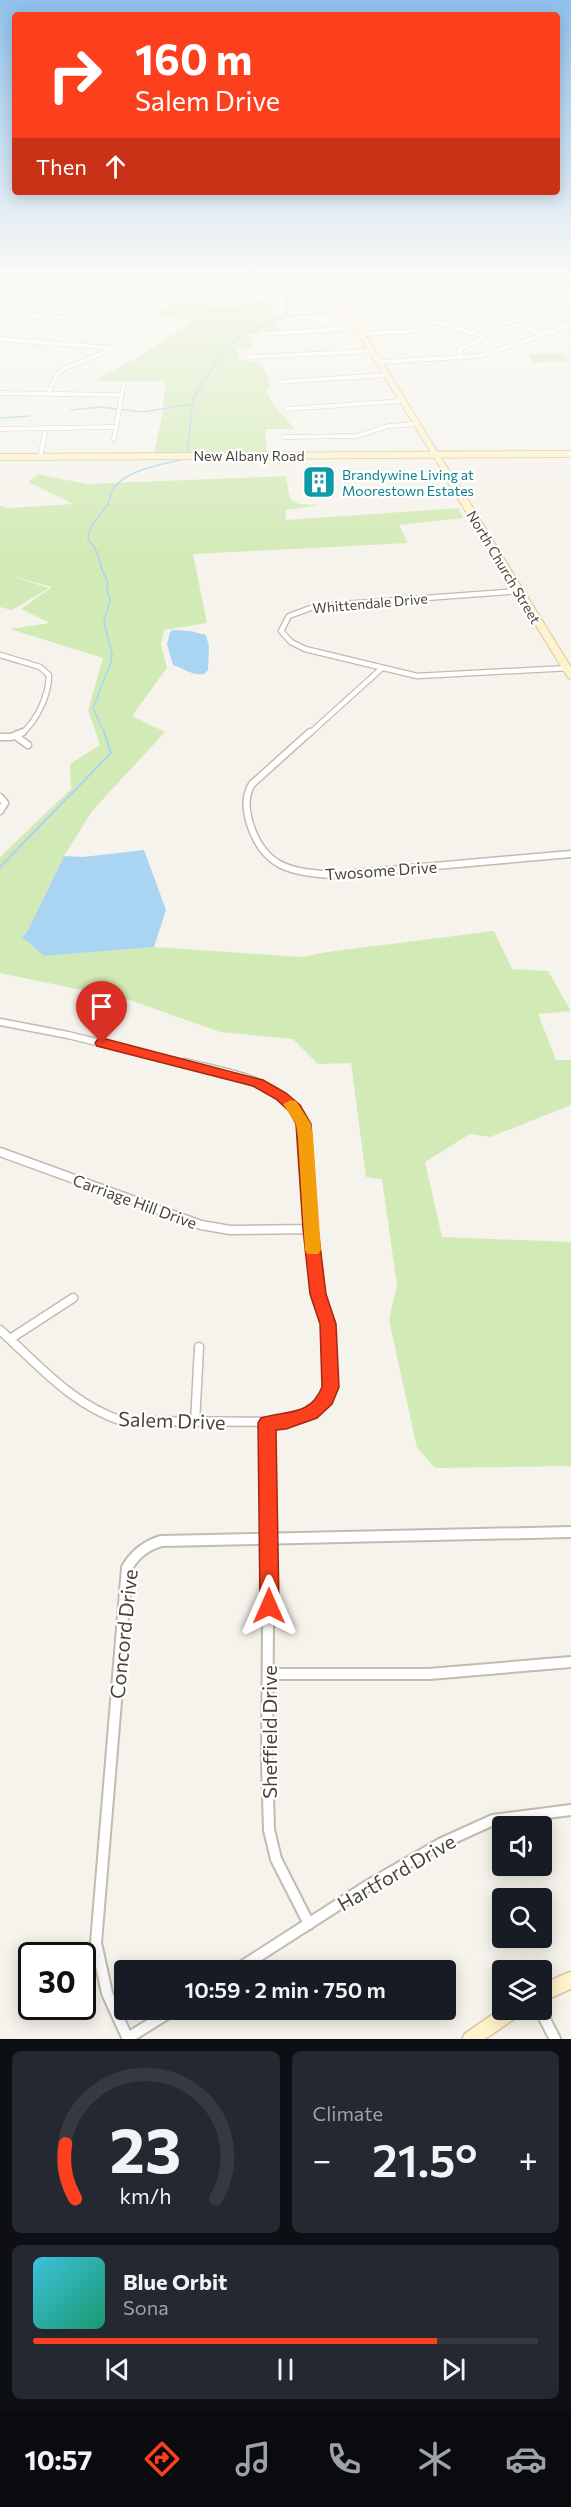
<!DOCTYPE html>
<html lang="en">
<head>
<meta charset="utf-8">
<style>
  :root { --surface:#171b24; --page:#242831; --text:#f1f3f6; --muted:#9ea1a6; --line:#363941; --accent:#fc3f1d }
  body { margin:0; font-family:Commissioner,sans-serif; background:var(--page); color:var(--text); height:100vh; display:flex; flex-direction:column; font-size:22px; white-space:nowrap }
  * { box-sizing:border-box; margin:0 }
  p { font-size:20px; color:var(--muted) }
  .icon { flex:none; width:33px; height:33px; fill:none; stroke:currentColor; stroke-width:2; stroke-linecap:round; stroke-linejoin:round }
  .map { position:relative; height:2039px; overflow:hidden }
  .details { display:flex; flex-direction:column; gap:12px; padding:12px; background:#0d0f14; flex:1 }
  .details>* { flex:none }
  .hud { position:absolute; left:12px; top:12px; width:548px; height:183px; border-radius:6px; box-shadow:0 3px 15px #0003; background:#fc3f1d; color:#fff; overflow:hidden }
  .buttons { position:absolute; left:492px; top:1816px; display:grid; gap:12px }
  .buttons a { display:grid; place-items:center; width:60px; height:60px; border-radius:6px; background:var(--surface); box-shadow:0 3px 15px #0003; font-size:30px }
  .speed { position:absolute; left:18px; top:1942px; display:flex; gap:12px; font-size:30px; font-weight:700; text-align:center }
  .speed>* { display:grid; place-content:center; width:78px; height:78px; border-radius:50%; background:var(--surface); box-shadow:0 3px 15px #0003; line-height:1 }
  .speed .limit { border:3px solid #111; border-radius:9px; background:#fff; color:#111 }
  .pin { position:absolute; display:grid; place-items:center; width:51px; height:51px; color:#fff; margin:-62px -26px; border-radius:50% 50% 50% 0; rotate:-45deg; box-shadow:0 0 6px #0007 }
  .pin .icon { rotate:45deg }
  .me { position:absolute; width:66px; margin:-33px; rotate:0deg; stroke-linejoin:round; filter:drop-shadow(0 0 4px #0008) }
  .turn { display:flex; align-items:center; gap:21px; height:126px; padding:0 24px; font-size:27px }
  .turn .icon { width:78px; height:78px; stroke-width:2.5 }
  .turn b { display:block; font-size:42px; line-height:51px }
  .then { display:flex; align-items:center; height:57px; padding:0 24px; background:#0003; gap:12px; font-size:22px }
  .big { font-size:45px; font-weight:600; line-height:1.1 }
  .details .widget { flex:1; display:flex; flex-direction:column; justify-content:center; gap:9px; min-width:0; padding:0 21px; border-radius:9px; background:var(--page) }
  .details .dial { align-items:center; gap:0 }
  .dial svg { height:156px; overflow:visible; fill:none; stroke:var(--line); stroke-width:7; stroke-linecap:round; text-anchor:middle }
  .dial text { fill:var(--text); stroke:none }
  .song { display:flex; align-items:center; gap:18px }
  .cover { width:72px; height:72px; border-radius:9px; background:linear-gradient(135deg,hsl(190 70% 55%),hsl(160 70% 35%)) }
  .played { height:6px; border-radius:3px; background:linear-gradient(90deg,var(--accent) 80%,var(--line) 80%) }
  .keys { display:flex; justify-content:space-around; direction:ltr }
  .heat { display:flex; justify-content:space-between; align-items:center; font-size:33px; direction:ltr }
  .details .tiles { flex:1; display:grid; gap:12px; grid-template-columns:1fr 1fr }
  .widget:last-child { grid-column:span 2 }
  .trip { position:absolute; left:114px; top:1960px; width:342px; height:60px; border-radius:6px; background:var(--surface); box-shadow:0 3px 15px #0003; font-weight:600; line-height:60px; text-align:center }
  .menu { display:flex; height:96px; justify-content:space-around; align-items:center; background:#090b0e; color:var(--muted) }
  .menu .icon { width:42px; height:42px }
  .menu .active { color:var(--accent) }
  .menu b { font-size:27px; color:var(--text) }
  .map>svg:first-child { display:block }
</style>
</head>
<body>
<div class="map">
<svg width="571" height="2039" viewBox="0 0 571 2039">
  <rect width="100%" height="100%" fill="#f6f3ec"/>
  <!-- green -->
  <path fill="#d2eab5" d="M172,302L211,305L213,308L269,302L281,331L246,334L253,348L235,350L240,356L239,359L261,363L270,379L267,381L271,388L266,389L271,402L295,429H265L267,454H154L163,411L165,381H94L142,355L193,321L165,317L160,313Z
    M563,353L568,362L533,363L528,354Z
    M38,474L87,484L286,476L290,499L299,504L320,505L285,510L286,520L459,508L463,518L399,525L408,543L193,554L207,623L164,630L161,645L167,668L132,716L165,732L92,811L64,856L27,932L22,937L44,956L154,947L302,957L327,952L494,931L512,969L548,971L571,1011L538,1014L556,1060H571V1105L490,1137L470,1134L425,1162L442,1237L571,1242V1466L435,1468L417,1448L389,1320L397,1285L382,1179L366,1177L351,1063L318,1064L293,1039L220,1032L130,1000L0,973V857L71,789L70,764L100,745L88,710L103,658L10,629L50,623L21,609L52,587L8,575L49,588L12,610L0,607V506L9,508L73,504L28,482Z"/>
  <!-- water -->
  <path fill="#a9d4f2" d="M173,630L190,631L206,635L209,647L208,670L204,674C192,676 183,668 173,665L167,644L170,632Z
    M144,850L166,910L154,947L44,956L22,937L27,932L64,856L83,857Z"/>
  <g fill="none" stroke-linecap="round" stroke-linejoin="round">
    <!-- stream-far1 -->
    <path stroke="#a9d4f2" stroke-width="1.5" d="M286,316L287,297L281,288L297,282L302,275
      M71,410L100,407L143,412L193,404
      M0,418L30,416
      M105,734L93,708L111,662L112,654L104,622L110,600L107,591L108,582C97,565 103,556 88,539C89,523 98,519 106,507C110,502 110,495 113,489C128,468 164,465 187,458L193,399L224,350L243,334L286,316L328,313"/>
    <!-- stream -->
    <path stroke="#a9d4f2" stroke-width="2" d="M0,867L111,753L104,732"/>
    <defs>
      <path id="street-far4" d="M68,275L119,284
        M416,275L571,320
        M485,275L553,297
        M558,279L570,275
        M224,281L266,282
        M331,284L386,281
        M265,287L331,285
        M395,290L545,334
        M337,296L386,293
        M220,297L263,298
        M0,299L49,275
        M0,301L96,305L161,316
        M526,307L553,297
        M347,312H401L483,336L480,340L459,349L462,358
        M33,316L68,317L75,305
        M261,334L357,328
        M361,334L414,331
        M0,339L111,348
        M249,357L372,351
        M380,362L480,356L571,325
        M279,382L387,375
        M0,393L122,395
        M48,394L57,374L63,369L103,353L161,316
        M286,409L403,401
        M0,429L114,427
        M284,437L357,436L388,426L417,424
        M114,439L124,383
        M40,457L46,428"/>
      <path id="street-far3" d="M519,591L316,606L289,616L281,631L291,642L305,649L417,676L569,668
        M0,655L40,667L49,675C49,695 37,721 21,734
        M309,734L381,669"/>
      <path id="street-far2" d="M310,732L252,784C244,797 246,810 250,824C264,868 291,872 333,875L571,854
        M0,737H11L23,732
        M17,737L28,745
        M0,797L5,803L0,811
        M0,1022L68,1035L191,1065"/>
      <path id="street-far1" d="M0,1152L201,1225L230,1230L310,1229
        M0,1330C39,1365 71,1404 122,1421L286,1422C302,1418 320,1412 327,1396C343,1361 317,1294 312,1256C307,1217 307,1177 306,1137C294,1081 232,1075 185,1063
        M10,1339L73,1298
        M195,1423L199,1347
        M267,1423L269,1491"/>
      <path id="street" d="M269,1490L267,1762L269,1830L276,1859L309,1924
        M269,1674H429L571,1662
        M235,1971L369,1885L440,1844L493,1820L571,1810
        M540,2010L555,2039
        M128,2038L173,2010
        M128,2039L107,1993L96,1943L127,1568C135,1554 145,1546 161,1541L571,1532"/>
      <path id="secondary-far2" d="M325,275L449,476
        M0,457L571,454"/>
      <path id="secondary-far1" d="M448,475L571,675"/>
      <path id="secondary" d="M542,1993L571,1980
        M471,2039L513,2010"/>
    </defs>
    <!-- street-far4 casing -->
    <use href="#street-far4" stroke="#c2bbae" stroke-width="5"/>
    <!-- street-far3 casing -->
    <use href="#street-far3" stroke="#c2bbae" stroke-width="7"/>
    <!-- street-far2 casing -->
    <use href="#street-far2" stroke="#c2bbae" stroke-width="9"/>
    <!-- street-far1 casing -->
    <use href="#street-far1" stroke="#c2bbae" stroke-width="11"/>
    <!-- street casing -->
    <use href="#street" stroke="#c2bbae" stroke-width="14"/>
    <!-- secondary-far2 casing -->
    <use href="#secondary-far2" stroke="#d6c79b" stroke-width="8"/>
    <!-- secondary-far1 casing -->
    <use href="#secondary-far1" stroke="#d6c79b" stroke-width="10"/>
    <!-- secondary casing -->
    <use href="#secondary" stroke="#d6c79b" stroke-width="19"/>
    <!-- street-far4 -->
    <use href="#street-far4" stroke="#fff" stroke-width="4"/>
    <!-- street-far3 -->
    <use href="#street-far3" stroke="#fff" stroke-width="4.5"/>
    <!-- street-far2 -->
    <use href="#street-far2" stroke="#fff" stroke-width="6"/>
    <!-- street-far1 -->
    <use href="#street-far1" stroke="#fff" stroke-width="8"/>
    <!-- street -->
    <use href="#street" stroke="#fff" stroke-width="10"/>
    <!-- secondary-far2 -->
    <use href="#secondary-far2" stroke="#fff3cd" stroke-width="6"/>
    <!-- secondary-far1 -->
    <use href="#secondary-far1" stroke="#fff3cd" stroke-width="8"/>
    <!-- secondary -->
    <use href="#secondary" stroke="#fff3cd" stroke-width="16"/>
    <!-- rail -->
    <path stroke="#9a9a9a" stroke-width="1.5" stroke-dasharray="4 4" stroke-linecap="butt" d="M528,275L571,287"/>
  </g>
  <!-- sky -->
  <linearGradient id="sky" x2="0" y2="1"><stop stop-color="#8fc1ec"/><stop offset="0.49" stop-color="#fbfaf6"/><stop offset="1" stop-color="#fbfaf6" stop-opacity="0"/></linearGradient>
  <rect width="571" height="561" fill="url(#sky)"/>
  <!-- route -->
  <path fill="#fc3f1d" stroke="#a42913" stroke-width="1.5" d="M102,1038L263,1080L286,1093L300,1105L311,1124L318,1229L326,1294L336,1324L339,1387L332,1404L317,1418L286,1429L276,1430L279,1606L276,1612L269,1614L263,1612L260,1606L258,1423L261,1418C286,1410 310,1417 322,1387L320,1324L310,1294L303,1229L296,1124L289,1111L276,1099L253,1086L97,1046L95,1043L97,1040Z"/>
  <!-- slow -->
  <path fill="#f59e0b" d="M291,1100L296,1101L311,1124L313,1137L321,1250L318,1254H307L305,1250L298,1137L296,1124L283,1104Z"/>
  <!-- icons -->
  <defs>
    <symbol id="building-square" viewBox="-11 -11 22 22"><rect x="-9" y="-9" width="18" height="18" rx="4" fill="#0f9aa8" stroke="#fff"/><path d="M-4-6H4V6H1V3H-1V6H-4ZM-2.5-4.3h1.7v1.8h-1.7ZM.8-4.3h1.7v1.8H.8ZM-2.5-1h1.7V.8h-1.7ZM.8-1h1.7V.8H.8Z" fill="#fff"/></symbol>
  </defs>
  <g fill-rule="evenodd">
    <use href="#building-square" x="300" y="463" width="38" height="38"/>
  </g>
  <g text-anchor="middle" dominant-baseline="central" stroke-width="4.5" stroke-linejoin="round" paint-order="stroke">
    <!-- far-street labels -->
    <g font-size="14" fill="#4b4439" stroke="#fff">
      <text x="249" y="455">New Albany Road</text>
      <text transform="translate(504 567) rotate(59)">North Church Street</text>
      <text transform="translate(370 603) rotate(-5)">Whittendale Drive</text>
    </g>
    <!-- far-culture labels -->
    <g font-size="14" fill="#0d838f" stroke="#fff" text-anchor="start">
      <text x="342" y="474">Brandywine Living at<tspan x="342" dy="16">Moorestown Estates</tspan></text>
    </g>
    <!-- street labels -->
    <g font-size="16" fill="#4b4439" stroke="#fff">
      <text transform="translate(381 870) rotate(-4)">Twosome Drive</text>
      <text transform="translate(135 1201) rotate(20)">Carriage Hill Drive</text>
    </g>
    <!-- near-street labels -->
    <g font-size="20" fill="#4b4439" stroke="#fff">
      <text transform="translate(172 1420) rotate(2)">Salem Drive</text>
      <text transform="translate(123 1634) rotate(-84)">Concord Drive</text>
      <text transform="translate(269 1732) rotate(-90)">Sheffield Drive</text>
      <text transform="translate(396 1872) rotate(-30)">Hartford Drive</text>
    </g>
  </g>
</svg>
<div class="buttons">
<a><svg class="icon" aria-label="sound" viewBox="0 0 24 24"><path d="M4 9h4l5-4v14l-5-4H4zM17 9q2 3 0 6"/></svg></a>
<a><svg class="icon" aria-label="search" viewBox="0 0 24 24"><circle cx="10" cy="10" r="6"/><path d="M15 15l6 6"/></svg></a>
<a><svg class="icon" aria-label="layers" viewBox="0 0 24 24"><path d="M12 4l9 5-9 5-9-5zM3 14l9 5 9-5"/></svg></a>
</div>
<div class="speed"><div class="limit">30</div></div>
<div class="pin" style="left:102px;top:1043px;background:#d93025"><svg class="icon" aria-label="arrive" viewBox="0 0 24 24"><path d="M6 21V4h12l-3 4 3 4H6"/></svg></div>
<svg class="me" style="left:269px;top:1606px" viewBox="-20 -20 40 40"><path d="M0-17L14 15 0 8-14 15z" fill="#fc3f1d" stroke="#fff" stroke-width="4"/></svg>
<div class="trip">10:59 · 2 min · 750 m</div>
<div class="hud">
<div class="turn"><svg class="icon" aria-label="right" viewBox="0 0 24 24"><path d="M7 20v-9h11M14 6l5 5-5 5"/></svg><div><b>160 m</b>Salem Drive</div></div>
<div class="then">Then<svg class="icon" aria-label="ahead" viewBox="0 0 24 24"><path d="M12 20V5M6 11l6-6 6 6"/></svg></div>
</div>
</div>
<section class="details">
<div class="tiles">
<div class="widget dial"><svg viewBox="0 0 100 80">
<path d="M14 69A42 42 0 1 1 86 69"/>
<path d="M14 69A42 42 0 0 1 9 41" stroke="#fc3f1d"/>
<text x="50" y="56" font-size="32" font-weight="700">23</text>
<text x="50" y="72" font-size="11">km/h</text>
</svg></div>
<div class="widget"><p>Climate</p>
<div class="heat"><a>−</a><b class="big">21.5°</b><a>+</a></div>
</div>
<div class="widget">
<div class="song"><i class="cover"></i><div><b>Blue Orbit</b><p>Sona</p></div></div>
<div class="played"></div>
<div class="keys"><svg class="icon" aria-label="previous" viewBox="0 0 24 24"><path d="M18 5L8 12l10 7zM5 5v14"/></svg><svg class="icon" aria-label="pause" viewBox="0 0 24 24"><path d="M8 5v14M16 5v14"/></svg><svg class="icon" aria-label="next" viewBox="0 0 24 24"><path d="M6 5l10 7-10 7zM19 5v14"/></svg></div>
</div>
</div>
</section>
<nav class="menu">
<b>10:57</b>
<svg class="icon active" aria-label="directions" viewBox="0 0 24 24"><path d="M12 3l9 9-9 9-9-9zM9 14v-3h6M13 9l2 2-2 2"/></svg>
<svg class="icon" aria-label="music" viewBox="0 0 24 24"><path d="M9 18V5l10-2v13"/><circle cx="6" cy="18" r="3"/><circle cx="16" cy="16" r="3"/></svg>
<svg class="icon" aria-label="phone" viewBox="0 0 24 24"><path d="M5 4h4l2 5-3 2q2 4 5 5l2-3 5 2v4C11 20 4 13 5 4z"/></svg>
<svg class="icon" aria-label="climate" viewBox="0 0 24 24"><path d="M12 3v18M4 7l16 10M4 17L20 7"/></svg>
<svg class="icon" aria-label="car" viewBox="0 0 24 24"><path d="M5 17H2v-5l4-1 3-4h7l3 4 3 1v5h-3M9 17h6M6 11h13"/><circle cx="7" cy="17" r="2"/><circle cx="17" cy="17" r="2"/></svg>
</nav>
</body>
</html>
